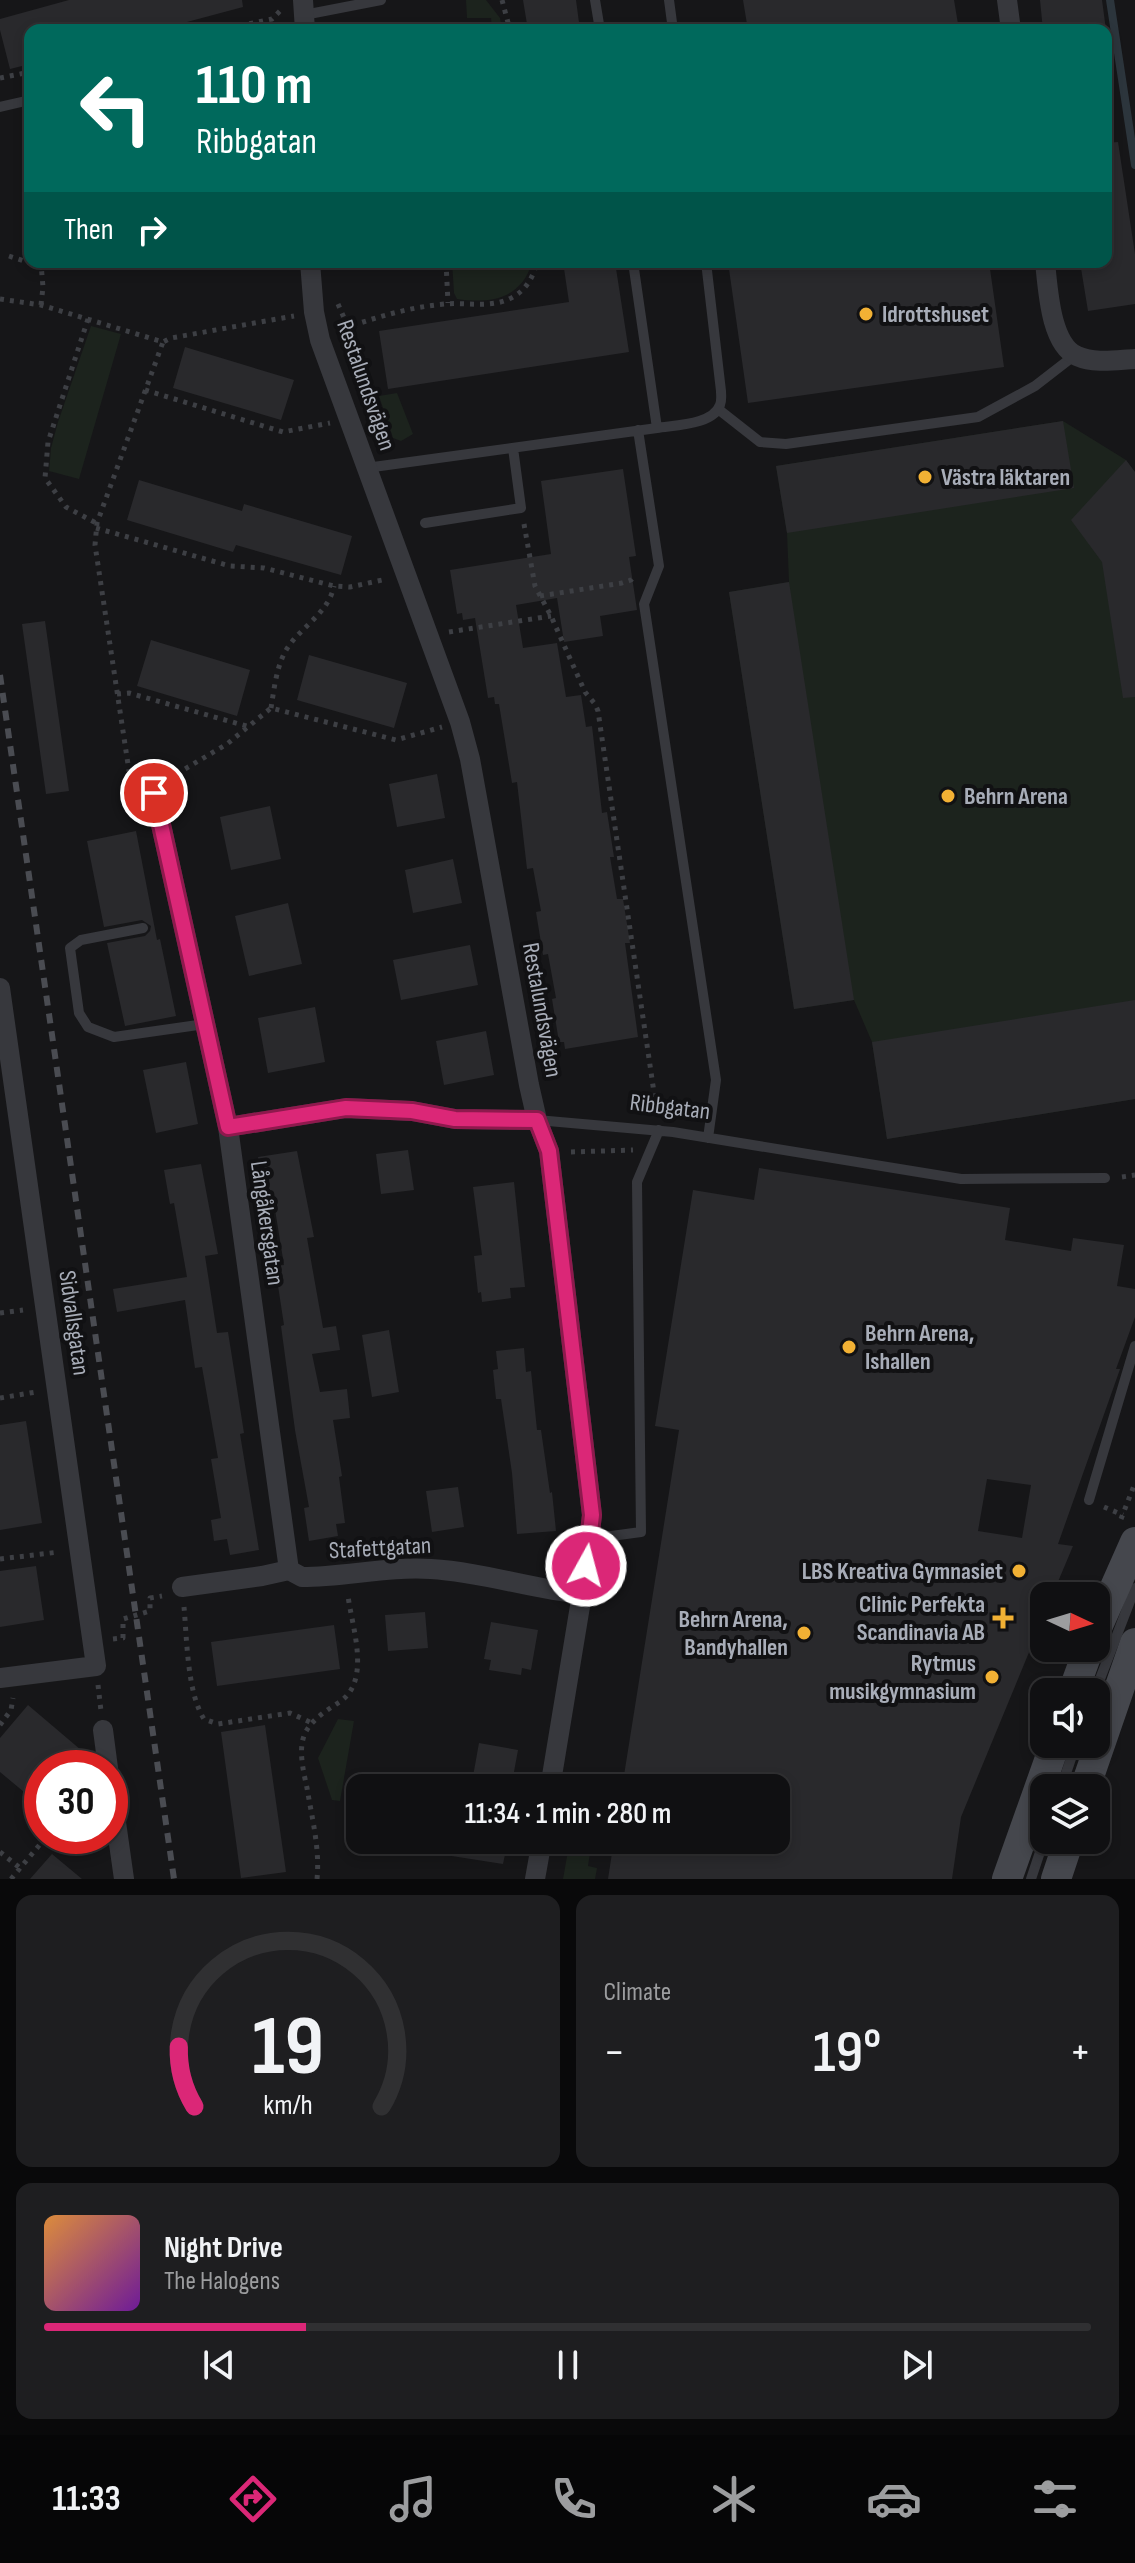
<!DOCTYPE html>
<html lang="en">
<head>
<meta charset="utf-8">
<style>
  :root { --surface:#101012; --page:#1e1e20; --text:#f1f3f6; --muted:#9c9d9f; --line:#303032; --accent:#db2777 }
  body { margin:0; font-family:"Sofia Sans Condensed",sans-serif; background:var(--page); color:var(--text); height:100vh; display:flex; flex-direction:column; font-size:30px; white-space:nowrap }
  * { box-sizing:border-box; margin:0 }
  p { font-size:26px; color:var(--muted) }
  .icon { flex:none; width:44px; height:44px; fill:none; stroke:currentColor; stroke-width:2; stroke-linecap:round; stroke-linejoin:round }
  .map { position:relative; height:1879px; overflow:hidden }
  .sheet { display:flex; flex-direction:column; gap:16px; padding:16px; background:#09090a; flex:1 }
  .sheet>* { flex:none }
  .banner { position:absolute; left:24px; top:24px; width:1088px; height:244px; border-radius:16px; box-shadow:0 4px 12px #0003,0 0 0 2px var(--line); background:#00695c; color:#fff; overflow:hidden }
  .needle { width:52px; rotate:94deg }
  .controls { position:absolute; left:1030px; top:1582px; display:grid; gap:16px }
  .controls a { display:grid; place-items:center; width:80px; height:80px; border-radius:16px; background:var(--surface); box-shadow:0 4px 12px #0003,0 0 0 2px var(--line); font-size:40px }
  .speed { position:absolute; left:24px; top:1750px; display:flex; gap:16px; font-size:40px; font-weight:700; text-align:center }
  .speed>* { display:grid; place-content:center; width:104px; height:104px; border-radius:50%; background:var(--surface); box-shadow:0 4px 12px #0003,0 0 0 2px var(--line); line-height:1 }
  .speed .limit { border:12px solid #d22; background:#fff; color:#111 }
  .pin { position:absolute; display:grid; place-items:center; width:68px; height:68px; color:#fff; margin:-34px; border:4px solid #fff; border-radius:50%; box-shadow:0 2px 8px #0007 }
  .me { position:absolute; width:88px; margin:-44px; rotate:7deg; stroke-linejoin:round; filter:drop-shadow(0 0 6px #0008) }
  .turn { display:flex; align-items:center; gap:28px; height:168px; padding:0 40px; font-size:36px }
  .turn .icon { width:104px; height:104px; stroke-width:2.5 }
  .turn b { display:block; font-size:56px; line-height:68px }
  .then { display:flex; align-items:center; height:76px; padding:0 40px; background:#0003; gap:16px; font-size:30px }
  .big { font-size:60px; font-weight:600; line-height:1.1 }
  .sheet .widget { flex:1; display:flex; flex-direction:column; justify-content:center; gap:12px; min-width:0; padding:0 28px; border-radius:16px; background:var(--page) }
  .sheet .dial { align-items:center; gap:0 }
  .dial svg { height:208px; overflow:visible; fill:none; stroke:var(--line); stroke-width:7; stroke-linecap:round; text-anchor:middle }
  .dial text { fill:var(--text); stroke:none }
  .song { display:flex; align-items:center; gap:24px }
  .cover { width:96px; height:96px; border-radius:12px; background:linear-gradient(135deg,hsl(30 70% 55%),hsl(280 70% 35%)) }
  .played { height:8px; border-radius:4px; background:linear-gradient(90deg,var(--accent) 25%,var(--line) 25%) }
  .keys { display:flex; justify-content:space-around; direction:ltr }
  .heat { display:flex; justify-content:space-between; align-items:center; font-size:44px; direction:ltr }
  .sheet .tiles { flex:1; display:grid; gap:16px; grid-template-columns:1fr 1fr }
  .widget:last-child { grid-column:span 2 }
  .trip { position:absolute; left:346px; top:1774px; width:444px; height:80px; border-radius:16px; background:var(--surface); box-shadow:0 4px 12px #0003,0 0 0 2px var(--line); font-weight:600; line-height:80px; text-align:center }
  .menu { display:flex; height:128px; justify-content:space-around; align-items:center; background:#060607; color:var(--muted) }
  .menu .icon { width:56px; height:56px }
  .menu .active { color:var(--accent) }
  .menu b { font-size:36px; color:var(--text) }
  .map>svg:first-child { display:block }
</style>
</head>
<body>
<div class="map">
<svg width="1135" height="1879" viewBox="0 0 1135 1879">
  <rect width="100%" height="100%" fill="#161618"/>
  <!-- green -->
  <path fill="#1c231d" d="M466,0H486L500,18L502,30H492L491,18H467Z
    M452,262H532C522,299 490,304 457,299L454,293Z
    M91,326L121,334L79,479L49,471L51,448L58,422Z
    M397,393L413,434L401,441L393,438L379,396Z
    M1063,421L1126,460L1135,472V1099L887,1139L872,1042L854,1000L794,1009L729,592L789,582L787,533L776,466Z
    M338,1719L354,1721L340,1801L332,1800L318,1758Z
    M582,1772L603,1776L601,1788H579Z
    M570,1840H592L588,1866L597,1868L595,1879H563Z"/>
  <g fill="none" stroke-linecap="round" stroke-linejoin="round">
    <!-- stream -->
    <path stroke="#2c353c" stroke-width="8" d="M1110,0L1135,165"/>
  </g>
  <!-- building -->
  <path fill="#29292c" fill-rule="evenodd" d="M69,0H242L243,7L157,30H30V64L10,69L0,30V19Z
    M523,0H576L580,30H528Z
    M743,0H954L959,30H748Z
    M1040,0H1102L1106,30H1043Z
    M1118,142L1135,254V304L1088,311L1080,262H1106V143Z
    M563,262H615L629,352L388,389L379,331L569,302Z
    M728,262H989L1004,367L748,403Z
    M185,347L294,380L281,420L173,388Z
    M1063,421L1074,488L787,533L776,466Z
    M1126,460L1135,472V697L1123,698L1102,562L1071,520Z
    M623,469L636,556L629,557L637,610L600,616L603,636L564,642L557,598L516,605L523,648L557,643L566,697L581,695L586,727L592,726L602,813L607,812L614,857H610L617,899H623L630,943H625L638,1037L565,1049L564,1042H559L552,999L556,998L548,954L543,955L536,912L541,911L533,868L527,869L517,782L512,783L499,704H495L494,697L488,698L475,618L463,620L462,613L457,614L450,570L551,554L541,481Z
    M139,480L242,511L244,504L352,536L341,575L236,545L233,552L127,520Z
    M789,582L854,1000L794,1009L729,592Z
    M45,621L69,791L46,794L22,624Z
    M151,640L250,670L237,716L137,686Z
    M309,655L407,683L394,728L297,700Z
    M437,774L445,818L397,827L389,784Z
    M270,806L281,859L231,870L220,817Z
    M136,831L157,940L160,939L176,1016L125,1026L107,943L145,936L150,931L151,926L142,920L104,927L87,841Z
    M453,859L462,903L413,913L405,870Z
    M288,903L302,964L249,976L235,916Z
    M470,945L478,985L401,1000L393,960Z
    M1135,1000V1099L887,1139L872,1042Z
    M315,1007L325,1062L268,1073L258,1018Z
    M486,1031L494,1075L444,1085L436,1041Z
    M186,1062L198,1124L156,1133L143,1070Z
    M408,1150L414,1190L381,1194L376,1154Z
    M297,1151L314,1237L307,1238L323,1328L336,1326L340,1350L312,1354L320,1392L347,1389L350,1418L333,1420L342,1476L339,1477L345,1523L336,1524L338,1536L309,1541L304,1508L309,1507L295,1430L281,1326L284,1325L275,1266L284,1265L272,1191L264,1193L258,1157Z
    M201,1164L218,1254L205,1256L217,1333L228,1332L244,1433L240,1434L259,1550L230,1555L227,1539L214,1541L211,1520L221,1518L211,1459L218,1458L202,1367L195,1368L185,1300L117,1312L113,1289L187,1277L174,1203L170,1204L164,1170Z
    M759,1168L1010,1208L1005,1240L1071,1251L1073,1238L1124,1245L1117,1286L1135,1289V1317L1116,1369H1120L1119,1372L1058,1544L1073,1546L1052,1596H1044V1616L961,1817L952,1879H608L614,1840H776V1788H622L679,1430L655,1426L693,1190L754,1200ZM987,1479L1031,1485L1022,1538L978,1531Z
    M514,1182L525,1287L510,1288L511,1298L482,1302L481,1292L478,1293L474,1256L482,1255L473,1187Z
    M389,1330L399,1392L372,1397L362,1335Z
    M524,1348L526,1372L531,1371L537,1430H541L550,1493L552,1492L556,1531L517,1534L512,1473L501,1399H496L493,1370L498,1369L496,1351Z
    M26,1421L42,1523L0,1530V1425Z
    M458,1487L464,1527L432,1532L426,1491Z
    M36,1566L44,1620L0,1627V1571Z
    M425,1612L428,1648L388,1651L385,1615Z
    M491,1622L538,1630L531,1670L522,1668L521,1675L489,1670L491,1660L484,1659Z
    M334,1625L340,1669L217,1686L211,1642Z
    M28,1705L81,1750L65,1768H42V1807L0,1772V1738Z
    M265,1725L286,1872L241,1878L221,1732Z
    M479,1743L518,1750L511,1788L472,1782Z
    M427,1840H508L503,1864L426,1852Z
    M52,1854L82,1879H30Z"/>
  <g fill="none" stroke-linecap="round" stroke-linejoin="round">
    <!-- path -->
    <path stroke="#3d3f44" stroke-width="5" stroke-dasharray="4 6" stroke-linecap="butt" d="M502,0L510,30
      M220,30L272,19L282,9
      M0,78L30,72
      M9,256L33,264L53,262
      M446,262L448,303
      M0,299L41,305L163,342L171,338L294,316
      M338,304L348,327C380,316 411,307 445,304C468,302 492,309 513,297C527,289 533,277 537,262
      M41,305L43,287L41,264
      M88,319L48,442L45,478L66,507L96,523
      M145,390L283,432L330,423
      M524,524L535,586L551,616L585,692L595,704L598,711L657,1113
      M96,528L230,566L264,568L334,586L350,587L387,579
      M540,596L622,583L631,580L635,575
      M449,632L551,616
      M117,694L129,693L250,727
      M271,708C274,690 276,669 285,652C298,628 328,615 334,586
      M138,779L129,771L95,545L97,523L163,342
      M168,779L227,744L271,708L396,740L442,727
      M571,1152L633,1150
      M1122,1177L1135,1175
      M0,1313L23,1310
      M0,1398L36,1392
      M1104,1507L1123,1515
      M1121,1519L1135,1483
      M0,1559L59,1552
      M184,1607C187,1639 187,1692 204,1719L218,1724L290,1713L312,1723
      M113,1639L123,1638V1619L150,1611V1598L162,1596
      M98,1685L101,1711
      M0,1725L11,1710L13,1698
      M0,1852L20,1868
      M11,1879L47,1836
      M317,1879C320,1849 312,1818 307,1788C304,1774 299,1754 303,1739C308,1721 326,1711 341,1701C371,1679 352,1627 348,1596"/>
    <!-- service -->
    <path stroke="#37383d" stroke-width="10" d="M595,0L600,30
      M669,0L673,30
      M304,15L381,0
      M0,107L30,100
      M633,262L657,428
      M718,409L760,442L786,444L978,417L1035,386L1075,355
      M638,430L659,566L644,604L716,1080L708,1138
      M366,468L657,428C675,425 713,425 720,405C722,400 721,395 721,391L706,262
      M425,523L521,508L513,448
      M143,928L81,940L70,948L79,1013L88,1027L114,1037L205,1024
      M537,1120L673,1132L961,1179L1105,1178
      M1089,1500L1135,1346
      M589,1539L641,1532L637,1182L659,1130
      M1095,1692L1135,1588
      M1061,1788L1076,1744
      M1031,1879L1044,1840"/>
    <!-- minor -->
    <path stroke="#37383d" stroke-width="20" d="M303,0L305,30
      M1007,0L1011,30
      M310,262L314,312L320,340L460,722L470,759L529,1085L537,1120L549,1151L592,1515L582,1594L550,1788
      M1045,262C1048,288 1050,344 1077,356C1095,364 1116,360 1135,359
      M154,793L228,1127L289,1570
      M0,988L96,1666L0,1678
      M228,1127L346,1108L412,1111L455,1119L537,1120
      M182,1587L262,1576L289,1570L302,1577C345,1577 389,1566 431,1569C483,1572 531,1589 582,1594
      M103,1730L108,1768
      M110,1780L124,1879
      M535,1879L542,1840"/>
    <!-- secondary -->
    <path stroke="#45474d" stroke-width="30" d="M1096,1630L1135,1542
      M1073,1692L1089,1648
      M1085,1788L1135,1643
      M1007,1879L1055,1744
      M1056,1879L1069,1840"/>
    <!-- rail -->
    <path stroke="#4a4c52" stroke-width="6" stroke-dasharray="10 8" stroke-linecap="butt" d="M0,675L174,1879"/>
  </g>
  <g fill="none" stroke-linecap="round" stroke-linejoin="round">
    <defs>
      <path id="route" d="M154,793L228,1127L346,1108L412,1111L455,1119L537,1120L549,1151L592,1515L586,1566"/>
    </defs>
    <!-- route casing -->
    <use href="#route" stroke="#8e194d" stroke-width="20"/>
    <!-- route -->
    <use href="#route" stroke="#db2777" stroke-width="14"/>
  </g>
  <!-- markers -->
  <g fill="#f2b134" stroke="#111113" stroke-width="3">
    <circle cx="866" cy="314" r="8"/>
    <circle cx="925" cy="477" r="8"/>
    <circle cx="948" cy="796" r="8"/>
    <circle cx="849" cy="1347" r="8"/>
    <circle cx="1019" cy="1571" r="8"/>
    <path d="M999 1606h8v8h8v8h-8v8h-8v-8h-8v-8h8z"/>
    <circle cx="804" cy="1633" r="8"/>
    <circle cx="992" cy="1677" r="8"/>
  </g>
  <g text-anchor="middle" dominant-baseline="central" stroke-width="8" stroke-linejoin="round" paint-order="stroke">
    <!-- poi labels -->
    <g font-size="24" font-weight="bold" fill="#a8adb8" stroke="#111113" text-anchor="start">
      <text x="882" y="314">Idrottshuset</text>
      <text x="941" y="477">Västra läktaren</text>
      <text x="964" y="796">Behrn Arena</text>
      <text x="865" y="1333">Behrn Arena,<tspan x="865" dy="28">Ishallen</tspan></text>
      <text x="1003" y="1571" text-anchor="end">LBS Kreativa Gymnasiet</text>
      <text x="985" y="1604" text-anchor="end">Clinic Perfekta<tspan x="985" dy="28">Scandinavia AB</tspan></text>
      <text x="788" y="1619" text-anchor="end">Behrn Arena,<tspan x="788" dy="28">Bandyhallen</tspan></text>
      <text x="976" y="1663" text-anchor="end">Rytmus<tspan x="976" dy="28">musikgymnasium</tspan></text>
    </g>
    <!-- street labels -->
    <g font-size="24" fill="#a8adb8" stroke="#111113">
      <text transform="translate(366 385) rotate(71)">Restalundsvägen</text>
      <text transform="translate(542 1010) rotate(80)">Restalundsvägen</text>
      <text transform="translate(670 1107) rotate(7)">Ribbgatan</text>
      <text transform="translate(267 1223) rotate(82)">Långåkersgatan</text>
      <text transform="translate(74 1323) rotate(82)">Sidvallsgatan</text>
      <text transform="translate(380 1548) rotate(-3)">Stafettgatan</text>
    </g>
  </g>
</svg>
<div class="controls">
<a><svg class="needle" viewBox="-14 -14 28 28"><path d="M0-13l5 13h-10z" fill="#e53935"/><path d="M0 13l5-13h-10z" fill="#9c9d9f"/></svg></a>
<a><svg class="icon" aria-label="sound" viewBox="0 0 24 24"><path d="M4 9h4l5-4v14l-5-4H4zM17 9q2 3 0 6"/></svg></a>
<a><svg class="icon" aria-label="layers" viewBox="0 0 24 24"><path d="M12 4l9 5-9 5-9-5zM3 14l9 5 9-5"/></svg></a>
</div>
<div class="speed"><div class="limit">30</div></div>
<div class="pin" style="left:154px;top:793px;background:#d93025"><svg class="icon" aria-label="arrive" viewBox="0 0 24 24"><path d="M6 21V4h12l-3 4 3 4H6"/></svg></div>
<svg class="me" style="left:586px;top:1566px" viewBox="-20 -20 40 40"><circle r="17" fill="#db2777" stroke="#fff" stroke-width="3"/><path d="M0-11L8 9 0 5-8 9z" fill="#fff"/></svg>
<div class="trip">11:34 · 1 min · 280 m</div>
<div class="banner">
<div class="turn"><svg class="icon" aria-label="left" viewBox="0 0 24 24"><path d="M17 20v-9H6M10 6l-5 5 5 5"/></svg><div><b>110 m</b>Ribbgatan</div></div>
<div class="then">Then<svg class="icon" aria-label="right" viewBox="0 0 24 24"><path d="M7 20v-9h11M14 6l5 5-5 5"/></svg></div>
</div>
</div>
<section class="sheet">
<div class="tiles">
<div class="widget dial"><svg viewBox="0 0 100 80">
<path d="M14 69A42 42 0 1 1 86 69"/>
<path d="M14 69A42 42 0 0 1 8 46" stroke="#db2777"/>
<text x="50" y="56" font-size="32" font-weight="700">19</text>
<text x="50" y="72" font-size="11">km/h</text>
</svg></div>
<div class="widget"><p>Climate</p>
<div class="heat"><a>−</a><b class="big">19°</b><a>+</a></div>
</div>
<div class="widget">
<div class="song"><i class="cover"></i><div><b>Night Drive</b><p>The Halogens</p></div></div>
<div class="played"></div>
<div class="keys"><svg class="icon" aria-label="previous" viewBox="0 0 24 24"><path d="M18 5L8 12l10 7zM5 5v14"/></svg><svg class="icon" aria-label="pause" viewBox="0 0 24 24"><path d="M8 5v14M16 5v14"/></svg><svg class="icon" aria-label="next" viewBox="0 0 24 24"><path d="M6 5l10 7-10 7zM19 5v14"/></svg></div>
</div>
</div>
</section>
<nav class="menu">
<b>11:33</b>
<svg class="icon active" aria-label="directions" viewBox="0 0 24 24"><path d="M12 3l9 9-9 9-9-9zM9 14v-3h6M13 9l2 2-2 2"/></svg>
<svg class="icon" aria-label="music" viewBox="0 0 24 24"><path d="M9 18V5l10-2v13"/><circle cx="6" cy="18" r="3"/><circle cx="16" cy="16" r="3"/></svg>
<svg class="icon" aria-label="phone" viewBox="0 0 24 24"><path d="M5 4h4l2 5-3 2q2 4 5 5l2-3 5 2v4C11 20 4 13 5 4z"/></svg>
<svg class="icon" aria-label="climate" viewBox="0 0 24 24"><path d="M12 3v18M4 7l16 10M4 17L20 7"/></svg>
<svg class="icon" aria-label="car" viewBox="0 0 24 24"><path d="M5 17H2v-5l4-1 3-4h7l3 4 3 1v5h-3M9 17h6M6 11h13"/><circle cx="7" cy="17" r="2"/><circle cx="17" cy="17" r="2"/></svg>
<svg class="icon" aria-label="filters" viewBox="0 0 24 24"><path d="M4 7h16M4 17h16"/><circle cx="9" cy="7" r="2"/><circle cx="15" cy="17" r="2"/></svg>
</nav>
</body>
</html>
